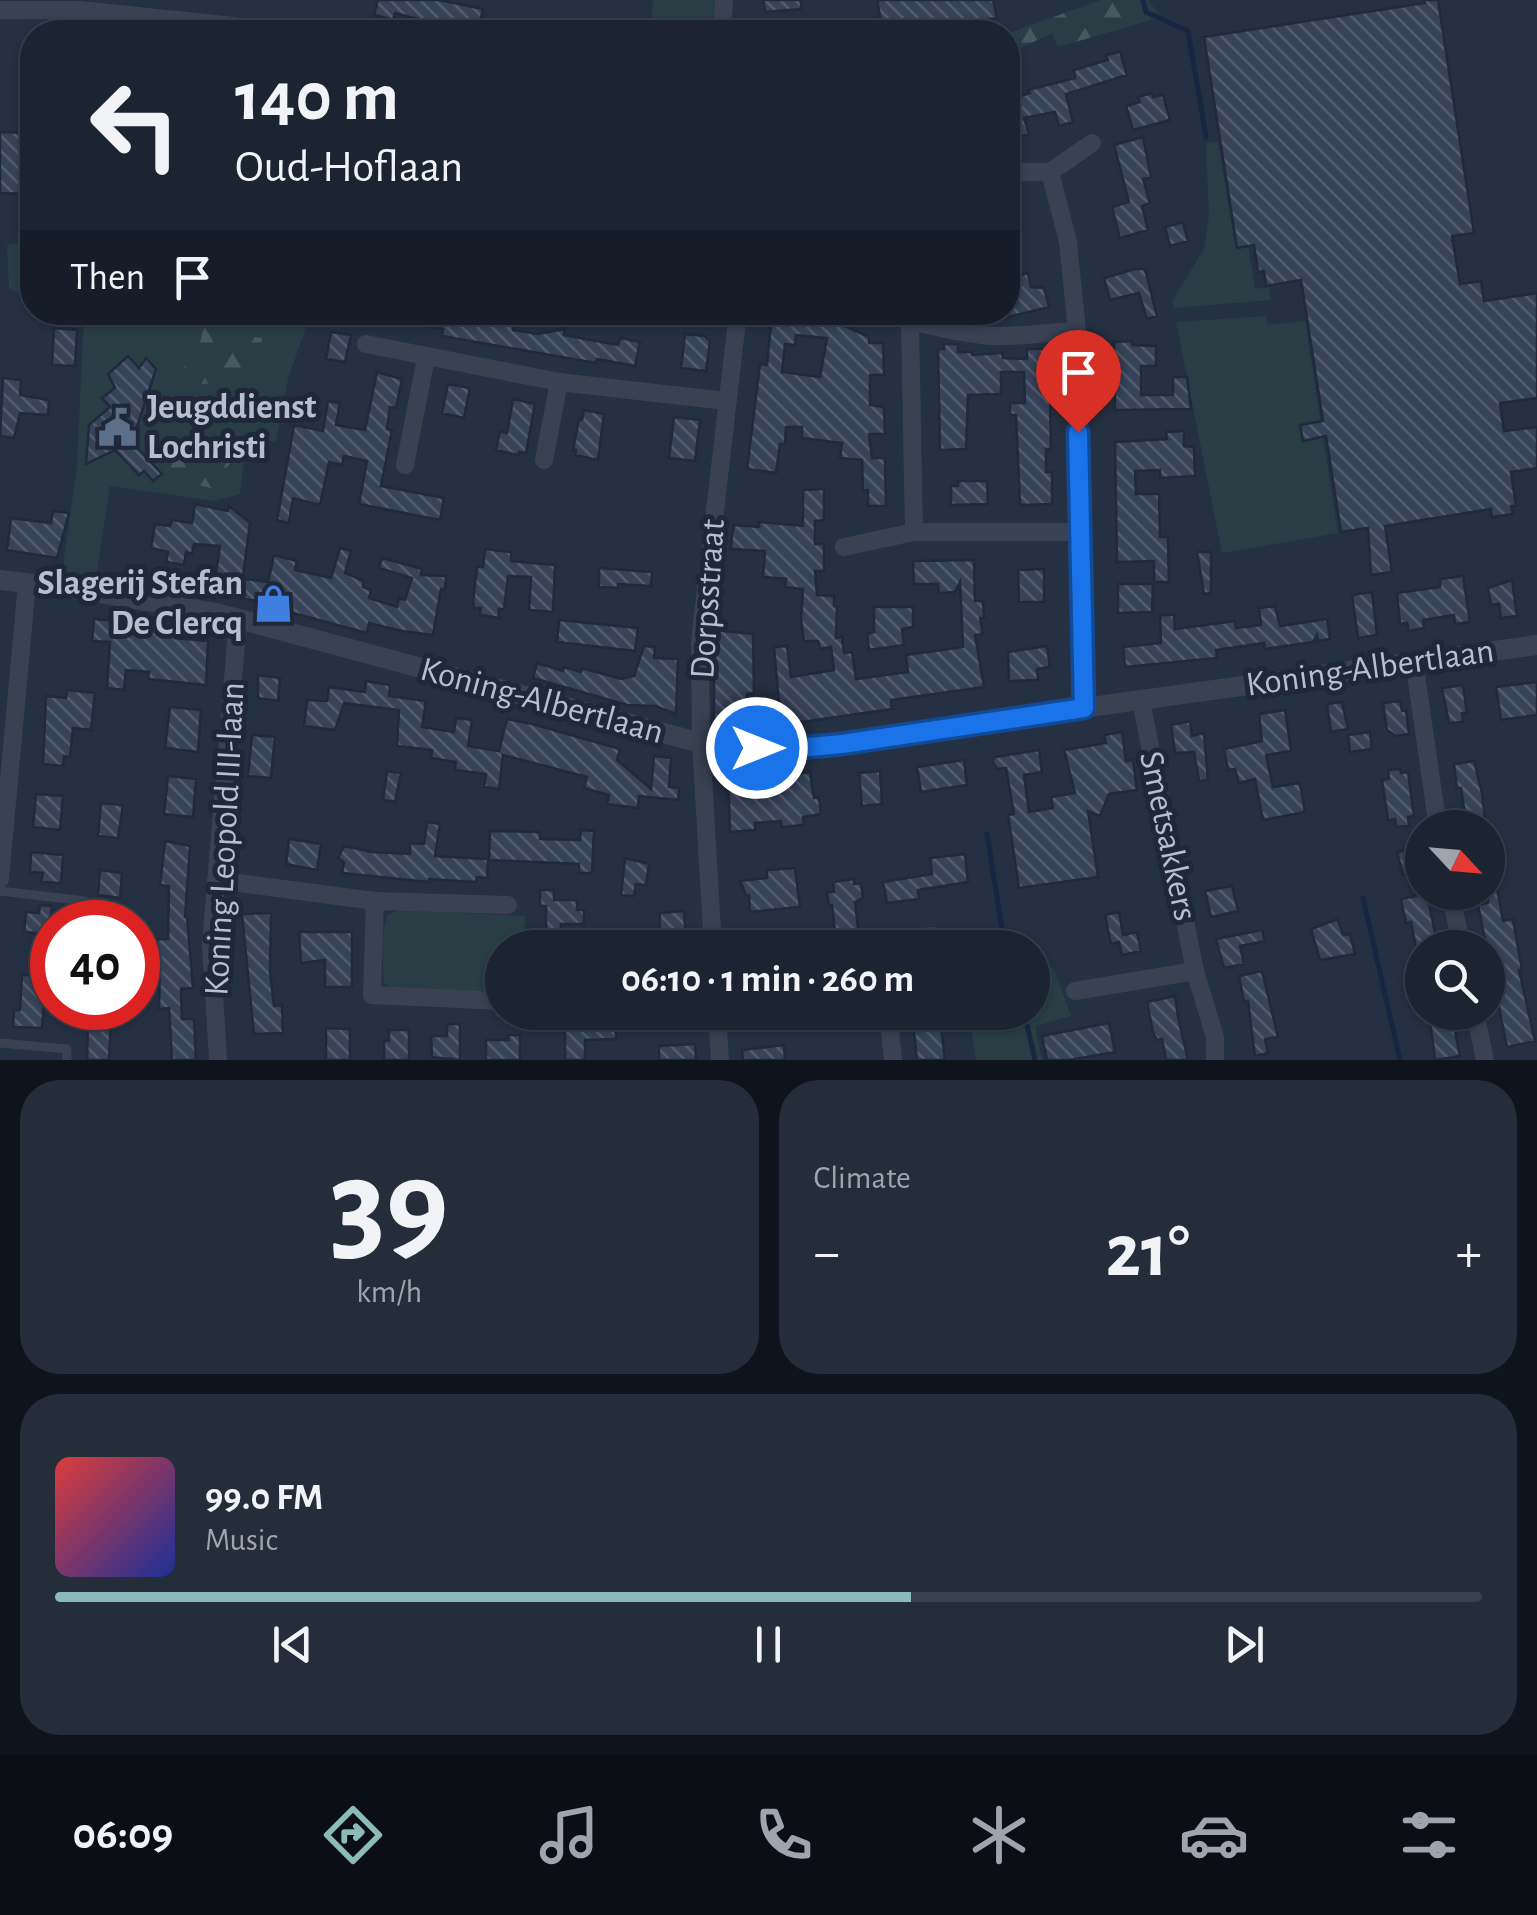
<!DOCTYPE html>
<html lang="en">
<head>
<meta charset="utf-8">
<style>
  :root { --surface:#1c2432; --page:#252c3a; --text:#f1f3f6; --muted:#a0a4ac; --line:#3a414d; --accent:#8bbbb9 }
  body { margin:0; font-family:"Alegreya Sans",sans-serif; background:var(--page); color:var(--text); height:100vh; display:flex; flex-direction:column; font-size:38px; white-space:nowrap }
  * { box-sizing:border-box; margin:0 }
  p { font-size:32px; color:var(--muted) }
  .icon { flex:none; width:55px; height:55px; fill:none; stroke:currentColor; stroke-width:2; stroke-linecap:round; stroke-linejoin:round }
  .map { position:relative; height:1060px; overflow:hidden }
  .sheet { display:flex; flex-direction:column; gap:20px; padding:20px; background:#0f141c; flex:1 }
  .sheet>* { flex:none }
  .hud { position:absolute; left:20px; top:20px; width:1000px; height:305px; border-radius:40px; box-shadow:0 2px 8px #0004,0 0 0 2px var(--line); background:#1c2432; color:var(--text); overflow:hidden }
  .needle { width:65px; rotate:116deg }
  .buttons { position:absolute; left:1405px; top:810px; display:grid; gap:20px }
  .buttons a { display:grid; place-items:center; width:100px; height:100px; border-radius:50%; background:var(--surface); box-shadow:0 2px 8px #0004,0 0 0 2px var(--line); font-size:50px }
  .speed { position:absolute; left:30px; top:900px; display:flex; gap:20px; font-size:50px; font-weight:700; text-align:center }
  .speed>* { display:grid; place-content:center; width:130px; height:130px; border-radius:50%; background:var(--surface); box-shadow:0 2px 8px #0004,0 0 0 2px var(--line); line-height:1 }
  .speed .limit { border:15px solid #d22; background:#fff; color:#111 }
  .pin { position:absolute; display:grid; place-items:center; width:85px; height:85px; color:#fff; margin:-102px -42px; border-radius:50% 50% 50% 0; rotate:-45deg; box-shadow:0 0 10px #0007 }
  .pin .icon { rotate:45deg }
  .me { position:absolute; width:110px; margin:-55px; rotate:90deg; stroke-linejoin:round; filter:drop-shadow(0 0 8px #0008) }
  .turn { display:flex; align-items:center; gap:35px; height:210px; padding:0 50px; font-size:45px }
  .turn .icon { width:130px; height:130px; stroke-width:2.5 }
  .turn b { display:block; font-size:70px; line-height:85px }
  .then { display:flex; align-items:center; height:95px; padding:0 50px; background:#0003; gap:20px; font-size:38px }
  .big { font-size:75px; font-weight:700; line-height:1.1 }
  .sheet .card { flex:1; display:flex; flex-direction:column; justify-content:center; gap:15px; min-width:0; padding:0 35px; border-radius:40px; background:var(--page) }
  .sheet .dial { align-items:center; gap:0 }
  .dial b { font-size:130px; line-height:1 }
  .song { display:flex; align-items:center; gap:30px }
  .cover { width:120px; height:120px; border-radius:15px; background:linear-gradient(135deg,hsl(0 70% 55%),hsl(230 70% 35%)) }
  .played { height:10px; border-radius:5px; background:linear-gradient(90deg,var(--accent) 60%,var(--line) 60%) }
  .keys { display:flex; justify-content:space-around; direction:ltr }
  .heat { display:flex; justify-content:space-between; align-items:center; font-size:55px; direction:ltr }
  .sheet .tiles { flex:1; display:grid; gap:20px; grid-template-columns:1fr 1fr }
  .card:last-child { grid-column:span 2 }
  .trip { position:absolute; left:485px; top:930px; width:565px; height:100px; border-radius:50px; background:var(--surface); box-shadow:0 2px 8px #0004,0 0 0 2px var(--line); font-weight:700; line-height:100px; text-align:center }
  .tabs { display:flex; height:160px; justify-content:space-around; align-items:center; background:#0b0e14; color:var(--muted) }
  .tabs .icon { width:70px; height:70px }
  .tabs .active { color:var(--accent) }
  .tabs b { font-size:45px; color:var(--text) }
  .map>svg:first-child { display:block }
</style>
</head>
<body>
<div class="map">
<svg width="1537" height="1060" viewBox="0 0 1537 1060">
  <defs>
    <pattern id="forest-firs" width="22" height="20" patternUnits="userSpaceOnUse" patternTransform="scale(2.5)"><rect width="22" height="20" fill="#283e44"/><path d="M5 1l3.5 6h-7zM16 11l3.5 6h-7z" fill="#45585e"/></pattern>
    <pattern id="building-back-hatch" width="6" height="6" patternUnits="userSpaceOnUse" patternTransform="scale(2.5)"><rect width="6" height="6" fill="#374359"/><path d="M-1 5l2 2M0 0l6 6M5-1l2 2" fill="none" stroke="#525c70"/></pattern>
  </defs>
  <rect width="100%" height="100%" fill="#253043"/>
  <!-- green -->
  <path fill="#283e44" d="M653,0H715L713,32H651Z
    M1218,142L1235,246L1248,245L1255,289L1269,287L1271,300L1174,308L1172,301L1204,249L1209,216L1206,143Z
    M32,241V301L9,288L7,245Z
    M70,313H311L288,379L276,441L246,442L240,494L214,501L110,486L96,578L62,573L77,466L84,314Z
    M1266,316L1268,325L1305,321L1338,533L1222,553L1176,322Z
    M398,910L525,916V947L502,948V991L398,993L384,983C383,961 380,937 387,916Z
    M1054,968L1071,1016L1035,1026L1042,1060H976L969,1013L1032,1012L1033,972Z"/>
  <!-- forest -->
  <path fill="url(#forest-firs)" d="M1101,0H1148L1161,17L1058,47L1052,33L1008,54L1009,33Z
    M198,313H241L237,334L262,338L258,377L204,384L174,380C191,359 211,340 198,313Z
    M187,435L232,460L214,489L166,476Z"/>
  <g fill="none" stroke-linecap="round" stroke-linejoin="round">
    <!-- stream -->
    <path stroke="#172642" stroke-width="5" d="M1143,0L1146,12L1188,31L1206,137
      M987,834L1005,948
      M1363,898L1400,1060
      M1024,1012L1035,1060"/>
  </g>
  <!-- building -->
  <path fill="url(#building-back-hatch)" stroke="#21293a" stroke-width="2.5" fill-rule="evenodd" d="M378,0H439L483,9L478,32H441L417,26L418,19L395,13L393,20L374,15Z
    M763,0H801V9L765,12Z
    M877,0H993L997,18L943,28L944,32H883Z
    M1424,0H1438L1474,233L1452,236L1460,284L1481,281L1484,301L1537,293V398L1500,403L1504,431L1537,427V468L1511,472L1516,506H1511L1513,514L1492,517L1491,509L1385,526L1392,572L1371,575L1368,528L1341,532L1326,436L1303,441L1300,425L1323,421L1301,280L1266,286L1264,271L1258,272L1254,245L1237,248L1204,37L1425,3Z
    M1120,52L1127,75L1066,94L1073,122L1059,126L1055,112L1024,118L1029,134L1008,140V100L1030,93L1028,90L1075,78L1074,70L1108,60L1106,55Z
    M1152,93L1153,97L1163,95L1170,120L1133,130L1126,106L1140,102L1138,97Z
    M0,132L32,133V194L0,193Z
    M1143,137L1151,177L1143,179L1150,203L1142,206L1148,230L1120,238L1112,207L1129,202L1114,145Z
    M1183,222L1188,241L1170,246L1165,227Z
    M1008,238H1011L1022,275L1028,273L1031,287L1044,288L1049,307L1008,317Z
    M1135,269H1145L1157,316L1147,319L1139,293L1110,300L1104,278Z
    M388,312H462L514,324L513,330L538,334L565,329L564,335L618,345L620,338L640,342L635,366L597,359L596,363L442,336L443,329L388,319Z
    M776,312H795V318L847,324L845,326L869,337V343H883L884,375H870V405L884,407L885,434H869L872,458H885L886,506H868V490H863L862,460L840,458L842,443L802,438V427H786L785,444H780L776,473L747,469L760,364L767,365L771,323L775,324ZM796,335L827,338L820,377L782,372L785,344L795,345Z
    M54,328L77,330L75,366L52,365Z
    M331,332L351,335L345,362L326,359Z
    M685,334L705,336L710,341L706,371L681,368Z
    M1132,341V345L1156,346V366H1141V395H1173V377H1187L1191,409L1115,410L1114,342Z
    M944,344H958V352H972V355L1002,353L1003,358L1027,359V349H1049L1051,449H1046V472H1052V504L1020,505L1016,415H1010V403H1025L1024,372H1001V394L968,395L966,449L940,450L938,349H944Z
    M128,356L139,368L146,358L156,369L132,442L162,474L153,481L144,471L139,475L115,450L86,464L89,425L110,407L102,398L115,388L108,374Z
    M377,372L402,379L396,408L390,407L387,429L392,430L381,486L444,498L440,520L359,504L367,461L344,456L342,465L329,462L320,505L293,498L289,523L277,520L294,425L323,431L328,401L340,403L336,425L365,430Z
    M3,378L21,380L20,395L49,400L48,415L20,413L14,438L0,436Z
    M448,384L470,388L464,418L442,413Z
    M513,399L535,404L526,453L519,452L518,455L496,450L500,431L507,433Z
    M584,410L604,414L598,460L575,455L576,450H573L579,419L582,420Z
    M674,417L700,420L695,461L669,458Z
    M1184,431V446L1194,447L1195,476L1160,478V470L1135,471L1136,494H1159L1160,537H1168L1169,582H1154V561L1117,562L1115,442L1167,439L1166,432Z
    M958,481H987L988,504L951,505V486H958Z
    M824,489V520L815,521V544H824V571H815L817,595L834,596V606H837L836,638L842,637L844,653L852,652L856,679L908,672L906,655L963,647L960,582L955,592L939,593L938,584H914L913,561L974,560L975,601H983L984,618H980L983,634L975,635L984,687L891,700L892,709L781,725L774,647L787,646L791,677L834,670L831,647L820,649L818,641H804L801,620L803,589L785,587L786,579L763,577L765,551L731,549L732,535L734,525L759,527V522L803,526V490Z
    M195,504L228,511L229,506L250,523L243,577L246,579L268,582L274,555L297,561L295,570L331,578L340,548L351,551L345,573L364,581L363,587L371,590L369,598L397,607L399,598L405,600L412,578L379,568L382,558L422,569L421,575L446,576L445,589H441L433,635L402,631L369,623L367,633L263,605V602L232,597L233,590L214,587L220,546L194,544L192,554L186,552L184,565L166,562L168,552L151,548L155,524L170,526L172,520L192,523Z
    M53,511L69,513L57,558L7,550L11,518L51,523Z
    M485,549L511,552V561L555,565L553,612L529,610L531,577L508,576L504,609H499V618L480,615L481,608H474L473,601L477,567H483Z
    M1197,552H1211V593L1204,594Z
    M599,568L652,572L651,586L618,584V588L599,587Z
    M1044,569V602H1019L1018,570Z
    M1463,576L1470,622L1455,624L1454,615L1423,620L1424,628L1409,631L1407,623L1400,624L1397,593L1440,587V579Z
    M1512,580L1517,616L1501,618L1499,604L1491,605L1488,588Z
    M1118,584H1153L1152,612L1118,613Z
    M1372,592L1377,635L1358,638L1352,595Z
    M1275,606L1280,626L1327,619L1330,639L1318,641L1317,635L1313,642L1265,649L1264,643L1216,650L1217,658L1125,667L1123,647L1161,643L1160,615H1174L1175,629L1235,621L1236,628L1261,625L1259,608Z
    M874,607H913V627L902,629L904,645L869,650L867,634L874,632Z
    M94,619L147,623L156,625V629L176,631L175,638L208,641L206,685L148,679L149,672L126,670L124,690L107,688L110,642L92,641Z
    M559,620L638,628L635,651L557,642Z
    M714,630L753,634L754,693L747,694L748,714L736,715L737,720H714Z
    M644,646L655,647L654,658L678,659L676,714L655,706L627,705L533,678L537,663L563,671L564,667L581,672L582,668L621,679L634,676Z
    M1047,646L1050,667L1037,669L1038,680L1009,681L1008,652Z
    M258,675L280,678L278,701L258,698Z
    M366,681L390,685L389,696L426,701L422,727L454,732L456,718L472,720L468,746L499,751L507,719L532,724L620,749L617,760L651,789L654,756L671,758L669,787L679,788L678,800L639,796L638,808L607,804L609,795L584,788L587,777L503,755L499,789L484,787L486,774L455,770L456,762L431,758L432,750L397,746L399,710L344,703L335,730L304,726L307,700L327,701L329,687L365,692Z
    M1537,682V715L1501,720L1496,687Z
    M1463,685L1467,713H1462L1463,722L1449,723L1442,688Z
    M67,690L95,693L91,730L73,728L70,757L64,756L63,766L43,764L46,696L66,698Z
    M1400,701L1402,711L1406,710L1409,734L1396,736L1387,730L1383,703Z
    M1342,702L1348,729L1331,732L1327,704Z
    M170,707L201,710L198,752L165,748Z
    M1285,710L1291,751L1266,755L1273,787L1300,783L1305,812L1263,820L1255,779L1239,783L1235,769L1228,770L1224,749L1262,741L1259,714Z
    M1190,721L1192,736L1204,733L1208,780L1199,781L1194,752L1175,753L1171,725Z
    M1122,732L1126,761L1133,760L1137,790L1109,794L1100,816L1088,811L1098,877L1019,888L1008,815L1014,814L1006,768L997,769L992,761L995,757L1039,750L1042,772L1024,775L1029,812L1053,808L1051,797L1075,793L1064,750L1106,743L1104,735Z
    M1370,732L1372,749L1350,752L1348,735Z
    M252,735L275,737L271,778L248,776Z
    M964,760L967,785L921,792L917,767Z
    M1474,761L1482,793L1486,828H1463L1462,816L1465,815L1461,788L1457,789L1454,764Z
    M1400,769L1401,773L1408,772L1414,816L1408,817L1409,826L1396,827L1395,819L1388,820L1382,780L1389,779L1388,770Z
    M387,771L401,773L395,802L383,800Z
    M880,771L882,804L862,806L859,773Z
    M752,772L753,790L777,788L776,777L810,772L814,798L819,797L821,814L803,817L804,825L782,827L781,821L755,823V830L730,832L728,773Z
    M168,776L196,779L193,817L164,814Z
    M36,794L63,796L60,830L33,827Z
    M101,803L123,805L118,838L98,836Z
    M427,822L440,824L435,856L488,859L487,878L477,877L476,882L429,879V882L342,873L344,862L338,858L344,846L372,852L410,854V843L424,844Z
    M581,830L594,831L592,873H579V864L489,860L490,831L540,832V839L580,840Z
    M289,839L321,844L317,870L286,864Z
    M165,841L190,846L185,917H187L193,988L181,989L182,1019H194L196,1060H172L169,1008L159,1009L160,956H139V940L168,939L169,886L160,885Z
    M1418,849L1422,872L1403,875L1397,852Z
    M31,852L63,855L61,883L41,882L43,873L30,872Z
    M965,854L968,882L918,890L919,899L887,903L883,882L932,874L930,858Z
    M625,858L649,864L646,885L636,884L634,896L621,895Z
    M795,868L800,907L750,912L749,895H746L740,881L767,878V870Z
    M100,870L122,873L120,898L98,895Z
    M1494,870L1503,921L1513,919L1522,970H1519L1535,1041L1507,1047L1478,905L1488,903V871Z
    M854,879V884L861,883L863,898L855,902L860,946L837,948L832,905H829L827,892H834L833,882Z
    M1232,886L1238,911L1211,917L1205,891Z
    M540,890H554V900H577V910H584V924H561V948H546V906H540Z
    M1425,894L1430,908L1438,948H1416L1411,922L1406,923L1401,899Z
    M40,905L52,906L49,934L24,932L26,912L39,913Z
    M684,911L686,941L659,943L660,913Z
    M1119,912L1123,935L1137,932L1141,951L1122,955L1119,942L1111,944L1105,915Z
    M271,913L270,971L274,1006L282,1005L283,1033L254,1034L242,914Z
    M1338,919L1343,935L1350,934L1355,954L1320,960L1311,929Z
    M1262,930L1265,941L1240,946L1244,964L1224,968L1216,939Z
    M299,932H352V987H325V960L301,963Z
    M766,934L768,948H741L739,937Z
    M32,959L46,960V967H52V989H45L42,1028L13,1027L14,1010H20L22,975H31Z
    M1262,971L1278,1037L1265,1039L1268,1053L1255,1056L1248,1001L1244,1002L1239,976Z
    M1175,996L1178,1017L1188,1060H1166L1162,1039L1157,1040L1153,1032L1147,1002Z
    M552,1012H573V1025H616V1039L585,1040V1060H565V1031H552Z
    M912,1012H946L948,1026L941,1027L945,1060H917Z
    M1429,1012H1451L1460,1056L1435,1060Z
    M88,1020L111,1021L109,1060H87Z
    M1109,1023L1115,1052L1069,1060H1047L1042,1036Z
    M447,1024H460V1060L432,1057L431,1036H447Z
    M326,1028L350,1029V1060H326Z
    M389,1030H409V1060H384V1040L389,1041Z
    M508,1035H520V1060H486V1040H509Z
    M695,1044L696,1060H659V1046Z
    M784,1045L785,1060H743L742,1050Z"/>
  <g fill="none" stroke-linecap="round" stroke-linejoin="round">
    <!-- service -->
    <path stroke="#3a4252" stroke-width="9" d="M0,891L85,901
      M0,1043L67,1049V1060"/>
    <!-- minor -->
    <path stroke="#3a4252" stroke-width="18" d="M0,10H80L292,32
      M722,32L724,0
      M1008,172H1050L1092,143
      M1050,172L1068,242L1077,331L1084,708
      M884,312C907,322 965,334 991,336C1019,337 1049,332 1077,331
      M910,323L914,532H1080
      M366,344L559,382L726,401
      M544,460L559,382
      M405,465L426,358
      M844,547L914,532
      M1414,661L1438,828
      M1141,701L1195,971L1215,1037V1060
      M0,879L27,583
      M216,880L375,901L508,905
      M1450,892L1462,948
      M375,901L372,995L502,1001
      M713,948L701,743L700,641L738,312
      M891,948L905,940L933,936
      M1075,991L1195,971
      M717,1012L720,1060
      M888,1012L893,1060
      M1475,1012L1485,1060
      M218,1060L211,944L238,619"/>
    <!-- tertiary -->
    <path stroke="#3a4252" stroke-width="20" d="M0,580L82,590L216,613L701,743L787,749L1537,645"/>
  </g>
  <g fill="none" stroke-linecap="round" stroke-linejoin="round">
    <defs>
      <path id="route" d="M757,748L787,749L842,744L1084,708L1078,432"/>
    </defs>
    <!-- route casing -->
    <use href="#route" stroke="#114b97" stroke-width="25"/>
    <!-- route -->
    <use href="#route" stroke="#1a73e8" stroke-width="18"/>
  </g>
  <!-- icons -->
  <defs>
    <symbol id="civic-bare" viewBox="-9 -9 18 18"><path d="M-.6-6.5H3V-4.5H.6V-3L4-1V1h2V6H-6V1h2V-1L-.6-3ZM-1.2 2.5V6h2.4V2.5Z" fill="#5c6f8a" stroke="#1f2738" stroke-width="2.5" paint-order="stroke"/></symbol>
    <symbol id="shop-bare" viewBox="-9 -9 18 18"><path d="M-5-2.5h2.3a2.7 3.5 0 0 1 5.4 0H5L5.5 6h-11ZM-1.5-2.5h3a1.5 2.3 0 0 0-3 0Z" fill="#3f7fe0" stroke="#1f2738" stroke-width="2.5" paint-order="stroke"/></symbol>
  </defs>
  <g fill-rule="evenodd">
    <use href="#civic-bare" x="90" y="400" width="55" height="55"/>
    <use href="#shop-bare" x="246" y="576" width="55" height="55"/>
  </g>
  <g text-anchor="middle" dominant-baseline="central" stroke-width="10" stroke-linejoin="round" paint-order="stroke">
    <!-- poi labels -->
    <g font-size="35" font-weight="bold" fill="#b7becc" stroke="#1f2738" text-anchor="start">
      <text x="147" y="407">Jeugddienst<tspan x="147" dy="40">Lochristi</tspan></text>
      <text x="243" y="583" text-anchor="end">Slagerij Stefan<tspan x="243" dy="40">De Clercq</tspan></text>
    </g>
    <!-- street labels -->
    <g font-size="35" fill="#b7becc" stroke="#1f2738">
      <text transform="translate(708 599) rotate(-86)">Dorpsstraat</text>
      <text transform="translate(1370 668) rotate(-8)">Koning-Albertlaan</text>
      <text transform="translate(542 701) rotate(15)">Koning-Albertlaan</text>
      <text transform="translate(1168 836) rotate(78)">Smetsakkers</text>
      <text transform="translate(225 839) rotate(-87)">Koning Leopold III-laan</text>
    </g>
  </g>
</svg>
<div class="buttons">
<a><svg class="needle" viewBox="-14 -14 28 28"><path d="M0-13l5 13h-10z" fill="#e53935"/><path d="M0 13l5-13h-10z" fill="#a0a4ac"/></svg></a>
<a><svg class="icon" aria-label="search" viewBox="0 0 24 24"><circle cx="10" cy="10" r="6"/><path d="M15 15l6 6"/></svg></a>
</div>
<div class="speed"><div class="limit">40</div></div>
<div class="pin" style="left:1078px;top:432px;background:#d93025"><svg class="icon" aria-label="arrive" viewBox="0 0 24 24"><path d="M6 21V4h12l-3 4 3 4H6"/></svg></div>
<svg class="me" style="left:757px;top:748px" viewBox="-20 -20 40 40"><circle r="17" fill="#1a73e8" stroke="#fff" stroke-width="3"/><path d="M0-11L8 9 0 5-8 9z" fill="#fff"/></svg>
<div class="trip">06:10 · 1 min · 260 m</div>
<div class="hud">
<div class="turn"><svg class="icon" aria-label="left" viewBox="0 0 24 24"><path d="M17 20v-9H6M10 6l-5 5 5 5"/></svg><div><b>140 m</b>Oud-Hoflaan</div></div>
<div class="then">Then<svg class="icon" aria-label="arrive" viewBox="0 0 24 24"><path d="M6 21V4h12l-3 4 3 4H6"/></svg></div>
</div>
</div>
<section class="sheet">
<div class="tiles">
<div class="card dial"><b>39</b><p>km/h</p></div>
<div class="card"><p>Climate</p>
<div class="heat"><a>−</a><b class="big">21°</b><a>+</a></div>
</div>
<div class="card">
<div class="song"><i class="cover"></i><div><b>99.0 FM</b><p>Music</p></div></div>
<div class="played"></div>
<div class="keys"><svg class="icon" aria-label="previous" viewBox="0 0 24 24"><path d="M18 5L8 12l10 7zM5 5v14"/></svg><svg class="icon" aria-label="pause" viewBox="0 0 24 24"><path d="M8 5v14M16 5v14"/></svg><svg class="icon" aria-label="next" viewBox="0 0 24 24"><path d="M6 5l10 7-10 7zM19 5v14"/></svg></div>
</div>
</div>
</section>
<nav class="tabs">
<b>06:09</b>
<svg class="icon active" aria-label="directions" viewBox="0 0 24 24"><path d="M12 3l9 9-9 9-9-9zM9 14v-3h6M13 9l2 2-2 2"/></svg>
<svg class="icon" aria-label="music" viewBox="0 0 24 24"><path d="M9 18V5l10-2v13"/><circle cx="6" cy="18" r="3"/><circle cx="16" cy="16" r="3"/></svg>
<svg class="icon" aria-label="phone" viewBox="0 0 24 24"><path d="M5 4h4l2 5-3 2q2 4 5 5l2-3 5 2v4C11 20 4 13 5 4z"/></svg>
<svg class="icon" aria-label="climate" viewBox="0 0 24 24"><path d="M12 3v18M4 7l16 10M4 17L20 7"/></svg>
<svg class="icon" aria-label="car" viewBox="0 0 24 24"><path d="M5 17H2v-5l4-1 3-4h7l3 4 3 1v5h-3M9 17h6M6 11h13"/><circle cx="7" cy="17" r="2"/><circle cx="17" cy="17" r="2"/></svg>
<svg class="icon" aria-label="filters" viewBox="0 0 24 24"><path d="M4 7h16M4 17h16"/><circle cx="9" cy="7" r="2"/><circle cx="15" cy="17" r="2"/></svg>
</nav>
</body>
</html>
